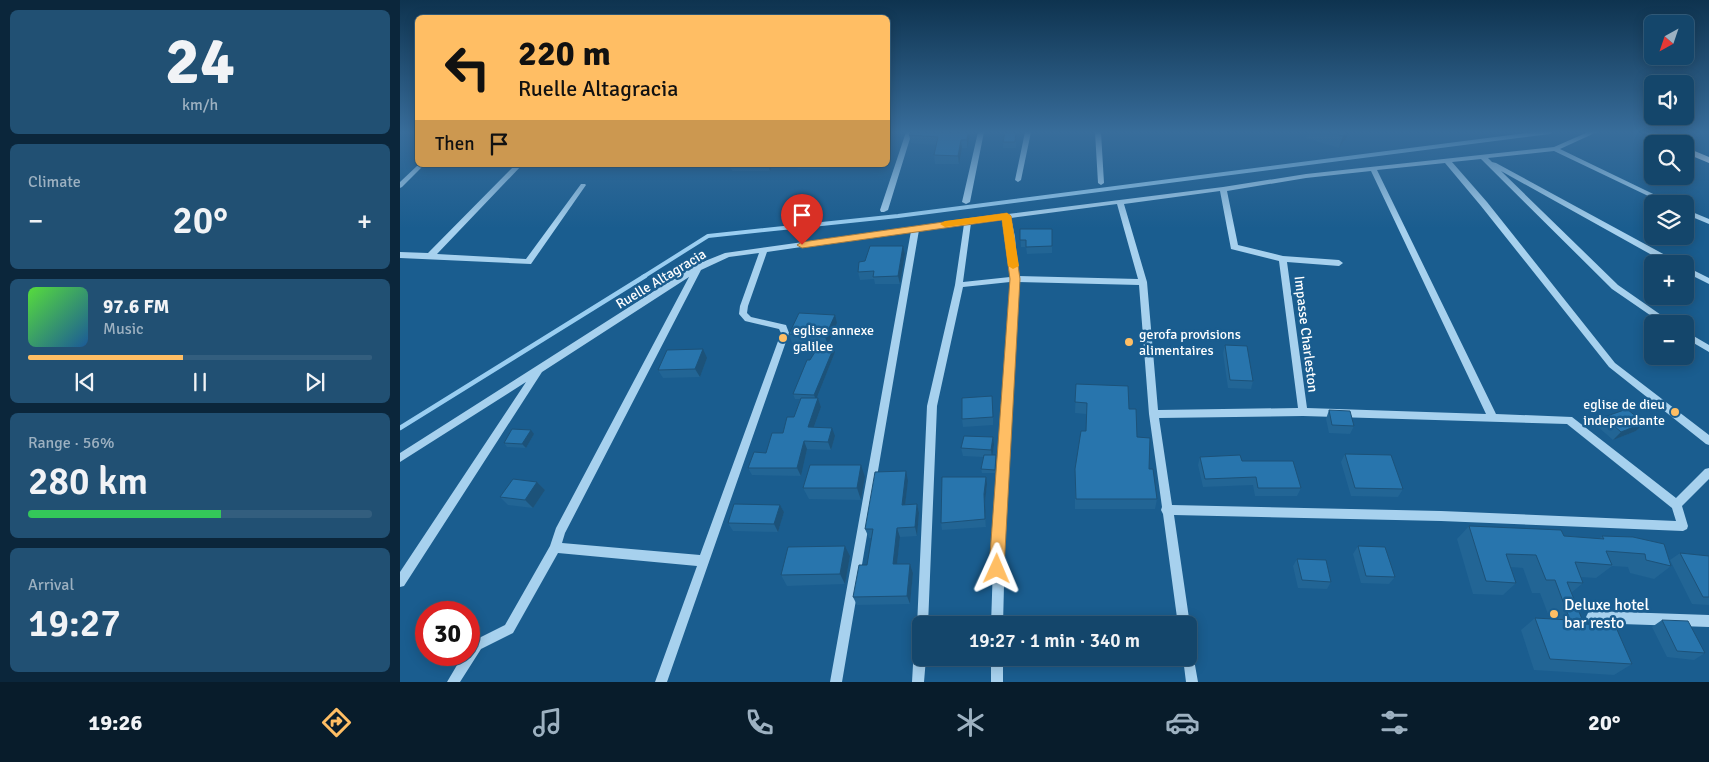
<!DOCTYPE html>
<html lang="en">
<head>
<meta charset="utf-8">
<style>
  :root { --surface:#14466b; --page:#215073; --text:#f1f3f6; --muted:#9db1c1; --line:#335e7e; --accent:#ffbe64 }
  body { margin:0; font-family:Signika,sans-serif; background:var(--page); color:var(--text); height:100vh; display:flex; flex-direction:column; font-size:19px; white-space:nowrap }
  * { box-sizing:border-box; margin:0 }
  p { font-size:16px; color:var(--muted) }
  .icon { flex:none; width:28px; height:28px; fill:none; stroke:currentColor; stroke-width:2; stroke-linecap:round; stroke-linejoin:round }
  .map { position:relative; flex:1; overflow:hidden }
  .panel { display:flex; flex-direction:column; gap:10px; padding:10px; background:#0b263b; width:400px }
  .panel>* { flex:none }
  .guide { position:absolute; left:15px; top:15px; width:475px; height:152px; border-radius:8px; box-shadow:0 2px 12px #0003,0 0 0 1px var(--line); background:#ffbe64; color:#111; overflow:hidden }
  .needle { width:32px; rotate:220deg }
  .controls { position:absolute; left:1244px; top:15px; display:grid; gap:10px }
  .controls a { display:grid; place-items:center; width:50px; height:50px; border-radius:8px; background:var(--surface); box-shadow:0 2px 12px #0003,0 0 0 1px var(--line); font-size:25px }
  .speed { position:absolute; left:15px; top:601px; display:flex; gap:10px; font-size:25px; font-weight:700; text-align:center }
  .speed>* { display:grid; place-content:center; width:65px; height:65px; border-radius:50%; background:var(--surface); box-shadow:0 2px 12px #0003,0 0 0 1px var(--line); line-height:1 }
  .speed .limit { border:8px solid #d22; background:#fff; color:#111 }
  .pin { position:absolute; display:grid; place-items:center; width:42px; height:42px; color:#fff; margin:-51px -21px; border-radius:50% 50% 50% 0; rotate:-45deg; box-shadow:0 0 5px #0007 }
  .pin .icon { rotate:45deg }
  .me { position:absolute; width:55px; margin:-28px; rotate:1deg; stroke-linejoin:round; filter:drop-shadow(0 0 4px #0008) }
  .turn { display:flex; align-items:center; gap:18px; height:105px; padding:0 20px; font-size:22px }
  .turn .icon { width:65px; height:65px; stroke-width:2.5 }
  .turn b { display:block; font-size:35px; line-height:42px }
  .then { display:flex; align-items:center; height:48px; padding:0 20px; background:#0003; gap:10px; font-size:19px }
  .big { font-size:38px; font-weight:600; line-height:1.1 }
  .panel .tile { flex:1; display:flex; flex-direction:column; justify-content:center; gap:8px; min-width:0; padding:0 18px; border-radius:8px; background:var(--page) }
  .panel .dial { align-items:center; gap:0 }
  .dial b { font-size:65px; line-height:1 }
  .song { display:flex; align-items:center; gap:15px }
  .cover { width:60px; height:60px; border-radius:8px; background:linear-gradient(135deg,hsl(110 70% 55%),hsl(210 70% 35%)) }
  .played { height:5px; border-radius:2px; background:linear-gradient(90deg,var(--accent) 45%,var(--line) 45%) }
  .keys { display:flex; justify-content:space-around; direction:ltr }
  .heat { display:flex; justify-content:space-between; align-items:center; font-size:28px; direction:ltr }
  .charge { height:8px; border-radius:4px; background:linear-gradient(90deg,#34c759 56%,var(--line) 0) }
  .trip { position:absolute; left:512px; top:616px; width:285px; height:50px; border-radius:8px; background:var(--surface); box-shadow:0 2px 12px #0003,0 0 0 1px var(--line); font-weight:600; line-height:50px; text-align:center }
  .tab-bar { display:flex; height:80px; justify-content:space-around; align-items:center; background:#081c2b; color:var(--muted) }
  .tab-bar .icon { width:35px; height:35px }
  .tab-bar .on { color:var(--accent) }
  .tab-bar b { font-size:22px; color:var(--text) }
  main { display:flex; flex:1; min-height:0 }
  .map>svg:first-child { display:block }
</style>
</head>
<body>
<main>
<section class="panel">
<div class="tile dial"><b>24</b><p>km/h</p></div>
<div class="tile"><p>Climate</p>
<div class="heat"><a>−</a><b class="big">20°</b><a>+</a></div>
</div>
<div class="tile">
<div class="song"><i class="cover"></i><div><b>97.6 FM</b><p>Music</p></div></div>
<div class="played"></div>
<div class="keys"><svg class="icon" aria-label="previous" viewBox="0 0 24 24"><path d="M18 5L8 12l10 7zM5 5v14"/></svg><svg class="icon" aria-label="pause" viewBox="0 0 24 24"><path d="M8 5v14M16 5v14"/></svg><svg class="icon" aria-label="next" viewBox="0 0 24 24"><path d="M6 5l10 7-10 7zM19 5v14"/></svg></div>
</div>
<div class="tile"><p>Range · 56%</p><b class="big">280 km</b><div class="charge"></div></div>
<div class="tile"><p>Arrival</p><b class="big">19:27</b></div>
</section>
<div class="map">
<svg width="1309" height="682" viewBox="0 0 1309 682">
  <rect width="100%" height="100%" fill="#1a5d8f"/>
  <g fill="none" stroke-linecap="round" stroke-linejoin="round">
    <!-- stream-far1 -->
    <path stroke="#9acef1" stroke-width="4" d="M243,277L308,236L498,216L1150,132"/>
    <!-- stream -->
    <path stroke="#9acef1" stroke-width="4.5" d="M0,428L245,276"/>
    <!-- minor -->
    <path fill="#a7d1ee" fill-rule="evenodd" d="M506,132H512L488,210L484,212H481L480,210Z
      M578,132H584L570,202L566,204L562,202Z
      M625,132H631L621,180L618,182L615,180Z
      M695,132H701L704,183L701,185L698,183Z
      M1188,132H1197L1160,149L1274,204H1265L1154,151L1088,158L1092,162L1096,163L1278,262L1279,264H1268L1101,171L1218,285L1274,324H1263L1212,289L1081,159L1052,162L1087,202L1215,363L1309,435V445L1306,444L1209,367L1081,206L1045,163L977,170L1096,414L1172,417L1276,498L1305,469L1309,468V479L1282,506L1288,526L1287,529L1283,531L1041,521L774,515L790,625L789,628V625H778L763,514L761,510L762,507L749,414L739,285L618,282L617,322L606,506L603,625H591L595,506L610,282L563,287L537,406L528,625H521V658H526L524,682H512L515,630L517,626L527,406L555,285L564,224L519,230L442,682H430L511,231L367,252L348,306L347,313L351,317L386,325L389,333L267,682H255L297,566L158,553L113,633L81,649L60,682H47L63,655H69V647L73,641L105,625L150,546L156,528L289,277L142,372L4,586L0,587V572L126,382L0,462V453L295,265L325,253L568,219L823,187L906,174L1154,147ZM971,171L1086,414L907,408L887,262L939,266L943,263L939,260L883,256L838,245L827,191L906,178ZM820,191L831,249L879,261L898,408L758,410L747,282L724,204ZM717,204L738,279L618,276L615,237L611,218ZM604,219L607,237L610,277L563,282L571,223ZM359,253L340,306L339,314L345,321L379,329L381,333L300,555L162,543L165,533L301,270L329,257ZM903,416L1167,424L1272,508L1276,521L1041,511L772,505L759,418Z
      M18,165H24L2,187L0,188V182Z
      M115,165H122L37,254L126,259L181,184H185L186,185L131,264L0,258V252L28,253Z
      M1285,209L1309,219V224L1285,214Z
      M1285,266L1309,278V284L1285,272Z
      M1285,331L1309,345V352L1285,338Z
      M1192,611L1309,615V627L1192,623L1188,621L1186,617L1188,613Z
      M789,652L793,654L798,682H786L783,658H789Z
      M591,658H603V682H591Z"/>
    <!-- major -->
    <path fill="#eef7ff" fill-rule="evenodd" d="M1243,132H1255L1276,144H1264Z
      M1285,147L1309,157V163L1285,153Z"/>
  </g>
  <!-- wall -->
  <path fill="#226595" d="M511,132H571L567,148H562L559,164H535L534,155L537,145L511,143L509,135Z
    M605,132H616V148H603V142Z
    M908,132H950L939,148L906,138Z
    M330,165H373L370,171H332Z
    M397,165H430L429,169H398Z
    M620,229H652V253L627,254L626,247H621Z
    M503,246L505,254L500,284H475L474,279L460,280L458,272L465,261Z
    M437,323L428,345L392,343L389,334Z
    M825,345L853,381L851,389L828,388L823,353Z
    M435,352L417,398H418L421,407L414,427L435,436L431,450L407,449L401,476L352,475L348,468L366,453L383,433L394,417L400,399H395L393,394L410,360Z
    M307,358L300,377L263,378L258,370Z
    M676,384L729,409L737,437L749,469L757,499L755,509H675V469L686,431V414L675,413Z
    M593,404V425L563,427L562,419Z
    M929,410L954,426L950,434L929,433L926,419Z
    M1204,417L1244,423L1236,431L1213,440L1197,426Z
    M134,434L126,448L107,447L104,443Z
    M594,445L592,455L596,459L595,473H582L581,469L583,457L563,456L561,448Z
    M945,454L1003,489L998,497L951,496L941,462Z
    M800,457L842,461L901,488L897,496H855L853,485L803,487L798,465Z
    M465,477L461,500L409,499L403,488Z
    M508,481L505,505L517,504L519,513L517,536L500,537L497,564H510L513,573L510,604L457,605L453,597L467,565L472,538H469L465,529Z
    M137,482L145,490L133,508L108,505L100,497Z
    M587,484L585,502L586,527L542,530L541,523Z
    M380,505L384,512L378,532L333,531L328,523Z
    M1069,526L1199,539L1202,536L1233,537L1271,566L1254,579L1230,573L1228,567L1212,566L1196,578L1181,577L1183,583L1171,593L1184,624L1232,664L1214,675L1134,670L1121,630L1135,618L1150,619L1140,593H1132L1123,568L1111,567L1116,583L1103,595L1073,594L1057,539Z
    M445,546L450,556L445,584L387,586L381,575Z
    M958,546L995,577L989,584L961,583L953,554Z
    M1280,553L1309,556V605L1292,604L1270,560Z
    M897,559L931,582L927,589L898,588L893,566Z
    M1262,620L1305,653L1294,660L1267,657L1252,627Z"/>
  <!-- shaded-wall -->
  <path fill="#1c5279" d="M568,132H571L567,148V140Z
    M946,132H950L939,148L943,136Z
    M561,140L562,148L559,164L558,156Z
    M368,165H373L370,171Z
    M503,246L505,254L500,284L498,276Z
    M435,315L437,323L428,345L425,337Z
    M434,347L435,352L416,400L414,395Z
    M303,349L307,358L300,377L295,369Z
    M418,398L421,407L411,435L408,427Z
    M1244,423L1236,431L1213,440L1221,432Z
    M432,428L435,436L431,450L428,442Z
    M131,430L134,434L126,448L122,444Z
    M593,437L594,445L592,458L591,450Z
    M404,441L407,449L401,476L397,468Z
    M461,465L465,477L461,500L457,488Z
    M506,471L508,481L504,514L502,505Z
    M586,477L587,484L585,502L586,527L584,494Z
    M137,482L145,490L133,508L125,500Z
    M517,504L519,513L517,536L515,527Z
    M380,505L384,512L378,532L374,524Z
    M497,528L500,537L496,573L493,564Z
    M445,546L450,556L445,584L440,574Z
    M510,564L513,573L510,604L507,596Z"/>
  <!-- building -->
  <path fill="#2875ad" stroke="#1c5279" d="M511,132H568L567,140H561L558,156L534,155L538,137L509,135Z
    M605,132H616L615,142H603Z
    M929,132H946L943,136Z
    M620,229H652V246L626,247V240H620Z
    M470,246H503L498,276L473,277L474,271L458,272L459,262L465,261Z
    M399,313L435,315L425,337L389,334Z
    M825,345L847,346L853,381L830,380Z
    M418,347H434L414,395L393,394L407,360H410Z
    M303,349L295,369L258,370L267,350Z
    M676,384L728,386L729,409H736L737,437L750,438L749,469H753L757,499H676L675,469L681,431H686L687,403L675,402Z
    M592,396L593,417L562,419V398Z
    M401,398H418L408,427L432,428L428,442L404,441L397,468H348L354,452L366,453L372,433H383L387,417H394Z
    M1227,409L1244,423L1221,432L1204,417Z
    M929,410L950,411L954,426L932,425Z
    M112,429L131,430L122,444L104,443Z
    M564,436L593,437L591,450L561,448Z
    M945,454L991,455L1003,489L955,488Z
    M584,455H596L595,470L581,469Z
    M840,455L842,461H893L901,488H858L856,477L805,479L800,457Z
    M410,465H461L457,488H403Z
    M506,471L502,505L517,504L515,527L497,528L493,564H510L507,596L453,597L459,565H467L473,529H465L475,472Z
    M542,477H586L584,494L585,519L541,523Z
    M113,479L137,482L125,500L100,497Z
    M334,504L380,505L374,524L328,523Z
    M1069,526L1161,530L1164,536L1204,539L1202,536L1233,537L1264,544L1271,566L1246,560L1245,554L1206,551L1212,565L1175,562L1183,583L1167,582L1184,624L1215,625L1232,664L1150,659L1135,618L1170,620L1155,580H1146L1136,555L1106,554L1116,583L1086,581Z
    M445,546L440,574L381,575L388,547Z
    M958,546L985,547L995,577L966,576Z
    M1280,553L1309,556V597H1303Z
    M897,559L926,560L931,582L902,580Z
    M1262,620L1288,621L1305,653L1277,651Z"/>
  <!-- sky -->
  <linearGradient id="sky" x2="0" y2="1"><stop stop-color="#0e334f"/><stop offset="0.58" stop-color="#386d9b"/><stop offset="1" stop-color="#386d9b" stop-opacity="0"/></linearGradient>
  <rect width="1309" height="228" fill="url(#sky)"/>
  <!-- route -->
  <path fill="#ffbe64" stroke="#a67c41" d="M607,213L611,216L620,279L604,569L602,574L597,576L591,574L589,569L610,279L602,220L402,248L397,245L402,242Z"/>
  <!-- slow -->
  <path fill="#f59e0b" d="M607,213L611,216L619,266L613,269L608,266L602,220L545,227L540,224L545,221Z"/>
  <!-- markers -->
  <g fill="#ffbe64" stroke="#1a5d8f" stroke-width="2">
    <circle cx="383" cy="338" r="5"/>
    <circle cx="729" cy="342" r="5"/>
    <circle cx="1275" cy="412" r="5"/>
    <circle cx="1154" cy="614" r="5"/>
  </g>
  <g text-anchor="middle" dominant-baseline="central" stroke-width="5" stroke-linejoin="round" paint-order="stroke">
    <!-- street labels -->
    <g font-size="14" fill="#fff" stroke="#1a5d8f">
      <text transform="translate(261 279) rotate(-31)">Ruelle Altagracia</text>
      <text transform="translate(906 334) rotate(83)">Impasse Charleston</text>
    </g>
    <!-- poi labels -->
    <g font-size="14" fill="#fff" stroke="#1a5d8f" text-anchor="start">
      <text x="393" y="330">eglise annexe<tspan x="393" dy="16">galilee</tspan></text>
      <text x="739" y="334">gerofa provisions<tspan x="739" dy="16">alimentaires</tspan></text>
      <text x="1265" y="404" text-anchor="end">eglise de dieu<tspan x="1265" dy="16">independante</tspan></text>
    </g>
    <!-- near-poi labels -->
    <g font-size="16" fill="#fff" stroke="#1a5d8f" text-anchor="start">
      <text x="1164" y="605">Deluxe hotel<tspan x="1164" dy="18">bar resto</tspan></text>
    </g>
  </g>
</svg>
<div class="controls">
<a><svg class="needle" viewBox="-14 -14 28 28"><path d="M0-13l5 13h-10z" fill="#e53935"/><path d="M0 13l5-13h-10z" fill="#9db1c1"/></svg></a>
<a><svg class="icon" aria-label="sound" viewBox="0 0 24 24"><path d="M4 9h4l5-4v14l-5-4H4zM17 9q2 3 0 6"/></svg></a>
<a><svg class="icon" aria-label="search" viewBox="0 0 24 24"><circle cx="10" cy="10" r="6"/><path d="M15 15l6 6"/></svg></a>
<a><svg class="icon" aria-label="layers" viewBox="0 0 24 24"><path d="M12 4l9 5-9 5-9-5zM3 14l9 5 9-5"/></svg></a>
<a>+</a>
<a>−</a>
</div>
<div class="speed"><div class="limit">30</div></div>
<div class="pin" style="left:402px;top:245px;background:#d93025"><svg class="icon" aria-label="arrive" viewBox="0 0 24 24"><path d="M6 21V4h12l-3 4 3 4H6"/></svg></div>
<svg class="me" style="left:597px;top:569px" viewBox="-20 -20 40 40"><path d="M0-17L14 15 0 8-14 15z" fill="#ffbe64" stroke="#fff" stroke-width="4"/></svg>
<div class="trip">19:27 · 1 min · 340 m</div>
<div class="guide">
<div class="turn"><svg class="icon" aria-label="left" viewBox="0 0 24 24"><path d="M17 20v-9H6M10 6l-5 5 5 5"/></svg><div><b>220 m</b>Ruelle Altagracia</div></div>
<div class="then">Then<svg class="icon" aria-label="arrive" viewBox="0 0 24 24"><path d="M6 21V4h12l-3 4 3 4H6"/></svg></div>
</div>
</div>
</main>
<nav class="tab-bar">
<b>19:26</b>
<svg class="icon on" aria-label="directions" viewBox="0 0 24 24"><path d="M12 3l9 9-9 9-9-9zM9 14v-3h6M13 9l2 2-2 2"/></svg>
<svg class="icon" aria-label="music" viewBox="0 0 24 24"><path d="M9 18V5l10-2v13"/><circle cx="6" cy="18" r="3"/><circle cx="16" cy="16" r="3"/></svg>
<svg class="icon" aria-label="phone" viewBox="0 0 24 24"><path d="M5 4h4l2 5-3 2q2 4 5 5l2-3 5 2v4C11 20 4 13 5 4z"/></svg>
<svg class="icon" aria-label="climate" viewBox="0 0 24 24"><path d="M12 3v18M4 7l16 10M4 17L20 7"/></svg>
<svg class="icon" aria-label="car" viewBox="0 0 24 24"><path d="M5 17H2v-5l4-1 3-4h7l3 4 3 1v5h-3M9 17h6M6 11h13"/><circle cx="7" cy="17" r="2"/><circle cx="17" cy="17" r="2"/></svg>
<svg class="icon" aria-label="filters" viewBox="0 0 24 24"><path d="M4 7h16M4 17h16"/><circle cx="9" cy="7" r="2"/><circle cx="15" cy="17" r="2"/></svg>
<b>20°</b>
</nav>
</body>
</html>
